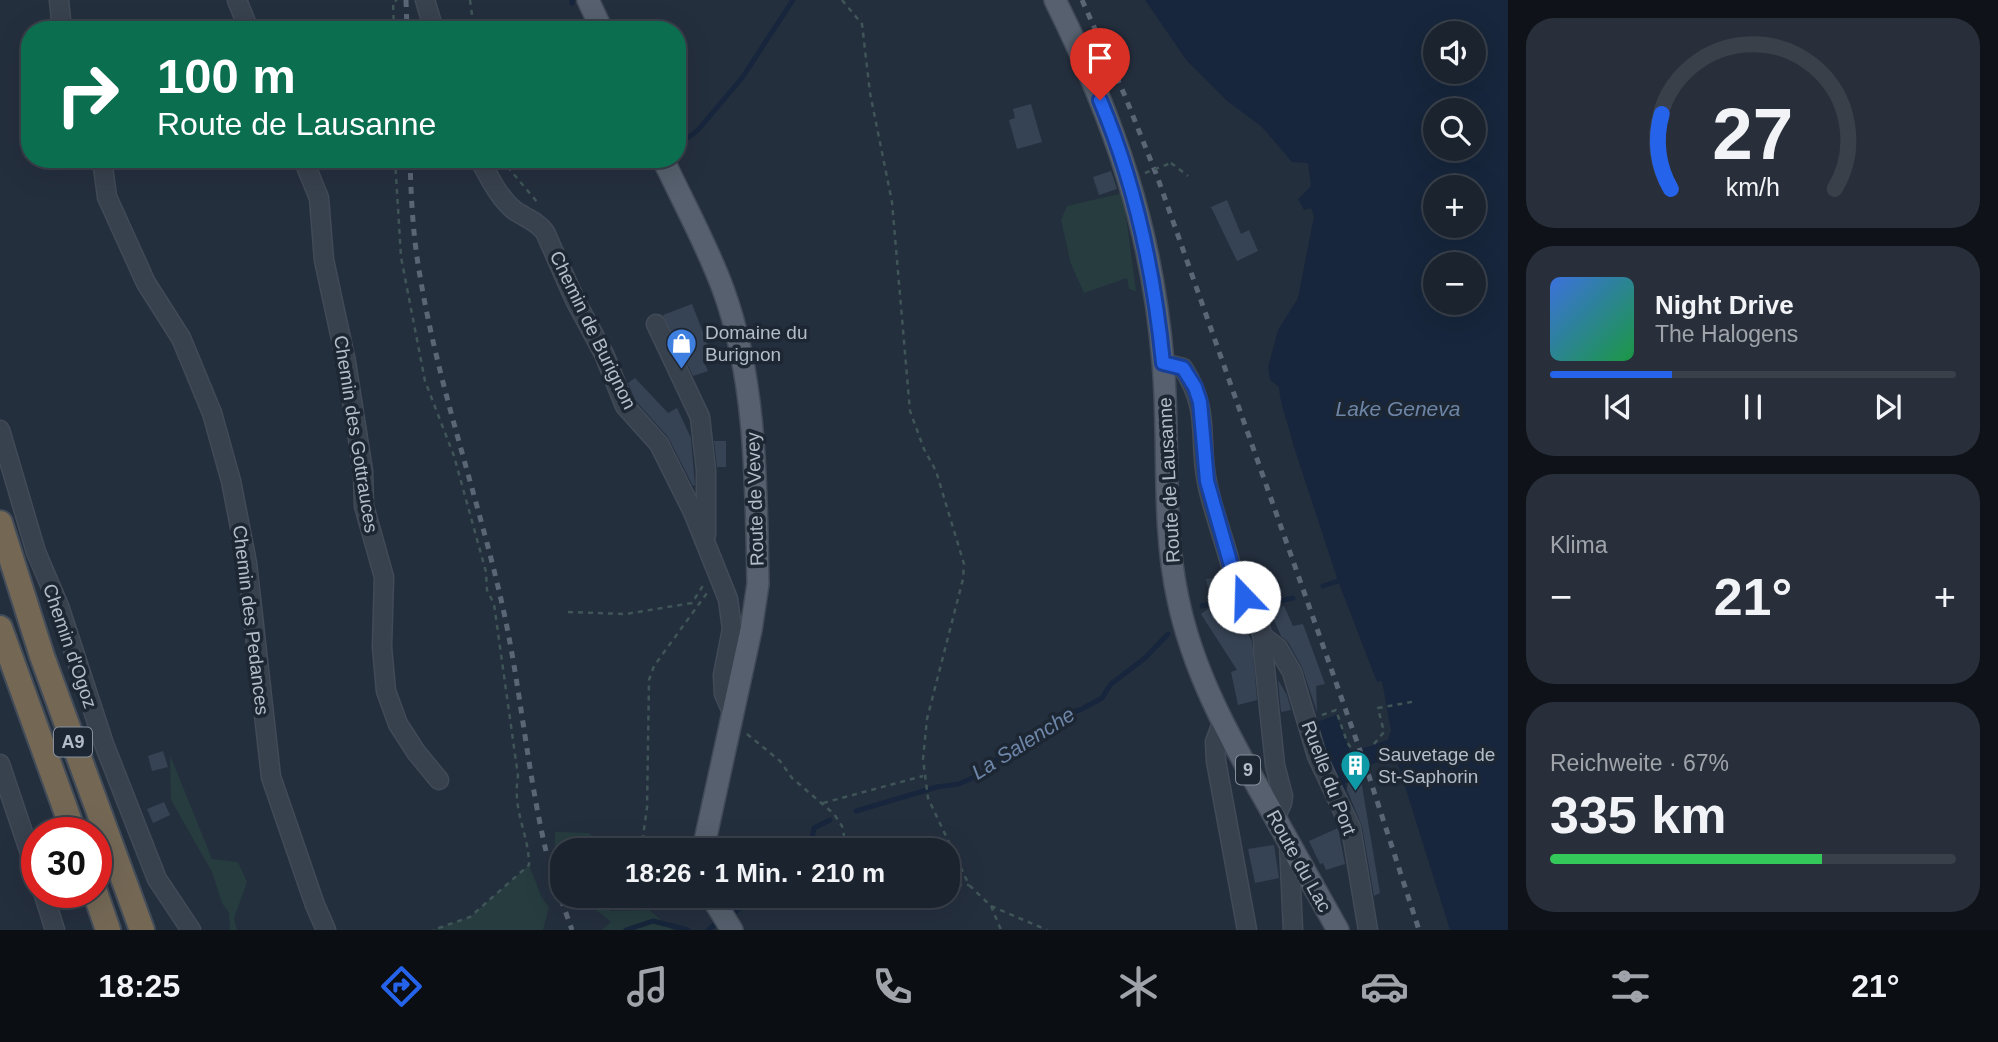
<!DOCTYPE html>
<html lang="de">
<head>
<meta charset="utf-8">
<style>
  :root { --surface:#1b232e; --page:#282f3a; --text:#f1f3f6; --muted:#a0a4aa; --line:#39404a; --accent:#2563eb }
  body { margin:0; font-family:Helvetica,sans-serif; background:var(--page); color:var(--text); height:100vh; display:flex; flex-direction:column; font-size:26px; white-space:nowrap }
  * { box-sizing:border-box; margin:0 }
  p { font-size:23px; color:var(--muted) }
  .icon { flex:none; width:38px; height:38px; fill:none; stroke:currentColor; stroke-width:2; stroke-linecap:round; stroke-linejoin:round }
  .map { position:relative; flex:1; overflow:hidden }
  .details { display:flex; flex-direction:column; gap:18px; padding:18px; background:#0f1319; width:490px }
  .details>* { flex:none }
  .hud { position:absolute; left:21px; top:21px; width:665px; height:147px; border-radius:28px; box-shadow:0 7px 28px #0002,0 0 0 2px var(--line); background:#0b6e4f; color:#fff; overflow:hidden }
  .controls { position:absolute; left:1423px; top:21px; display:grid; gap:14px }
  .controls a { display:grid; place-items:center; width:63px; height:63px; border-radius:50%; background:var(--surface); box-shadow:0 7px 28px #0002,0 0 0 2px var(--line); font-size:35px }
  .speed { position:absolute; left:21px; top:817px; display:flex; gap:14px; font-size:35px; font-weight:700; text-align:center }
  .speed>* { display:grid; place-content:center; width:91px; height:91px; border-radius:50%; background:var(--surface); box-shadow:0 7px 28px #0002,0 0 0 2px var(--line); line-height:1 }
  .speed .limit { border:10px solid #d22; background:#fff; color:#111 }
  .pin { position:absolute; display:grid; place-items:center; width:60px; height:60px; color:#fff; margin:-72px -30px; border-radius:50% 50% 50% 0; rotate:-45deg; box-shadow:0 0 7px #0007 }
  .pin .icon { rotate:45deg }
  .me { position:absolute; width:77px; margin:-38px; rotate:339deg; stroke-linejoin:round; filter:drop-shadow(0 0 5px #0008) }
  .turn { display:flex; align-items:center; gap:24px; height:147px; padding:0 21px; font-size:32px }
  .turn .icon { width:91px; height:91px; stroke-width:2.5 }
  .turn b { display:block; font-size:49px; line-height:60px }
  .big { font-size:52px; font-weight:700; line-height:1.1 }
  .details .tile { flex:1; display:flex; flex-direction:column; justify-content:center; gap:10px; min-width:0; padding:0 24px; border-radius:28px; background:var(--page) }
  .details .dial { align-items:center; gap:0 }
  .dial svg { height:182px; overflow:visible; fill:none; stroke:var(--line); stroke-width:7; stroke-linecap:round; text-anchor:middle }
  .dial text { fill:var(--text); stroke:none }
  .song { display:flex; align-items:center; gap:21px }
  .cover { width:84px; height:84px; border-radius:10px; background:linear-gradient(135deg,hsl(220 70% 55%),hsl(140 70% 35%)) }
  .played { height:7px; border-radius:4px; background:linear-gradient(90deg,var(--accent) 30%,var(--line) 30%) }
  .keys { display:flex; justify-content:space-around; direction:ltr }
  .heat { display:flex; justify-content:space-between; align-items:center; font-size:38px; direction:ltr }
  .charge { height:10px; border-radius:5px; background:linear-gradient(90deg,#34c759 67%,var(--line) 0) }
  .trip { position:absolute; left:550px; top:838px; width:410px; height:70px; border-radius:28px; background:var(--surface); box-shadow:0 7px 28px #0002,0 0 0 2px var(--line); font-weight:700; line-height:70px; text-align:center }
  .tab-bar { display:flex; height:112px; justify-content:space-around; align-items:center; background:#0b0e12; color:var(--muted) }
  .tab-bar .icon { width:49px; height:49px }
  .tab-bar .active { color:var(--accent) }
  .tab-bar b { font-size:32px; color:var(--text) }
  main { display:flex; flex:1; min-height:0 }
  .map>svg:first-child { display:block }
</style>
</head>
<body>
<main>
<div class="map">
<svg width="1508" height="930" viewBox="0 0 1508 930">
  <rect width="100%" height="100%" fill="#242f3e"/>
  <!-- green -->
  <path fill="#263c3f" d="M1123,193L1136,291L1129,289L1127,278L1084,293L1071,264L1061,220L1067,206Z
    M170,755L212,859L238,862L247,882L234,918L237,930H230L229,913L222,903L212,872L171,800Z
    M555,832L589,833L604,850H562V865L555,853Z
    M529,865L542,898L549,907L543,930H433L470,917Z
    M578,896H616L610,911L649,910L673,930H602L611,922Z"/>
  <!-- water -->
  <path fill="#17263c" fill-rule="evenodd" d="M1145,0H1508V930H1450L1397,761L1388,738L1391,731L1382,681L1377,682L1338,581L1293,444C1289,424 1280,407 1279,387L1270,380L1268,367L1278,330L1298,298L1314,216L1311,208L1304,210L1298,199L1311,186L1308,163L1292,162L1262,127L1226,100L1187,61ZM1435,33H1474V72H1435ZM1435,110H1474V149H1435ZM1435,187H1474V226H1435ZM1435,264H1474V303H1435Z
    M1336,715L1351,753L1354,752L1362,775L1361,779L1345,783L1346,794L1340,795L1312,724Z"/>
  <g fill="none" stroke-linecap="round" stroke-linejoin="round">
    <!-- stream -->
    <path stroke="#17263c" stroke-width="5" d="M572,0V3
      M677,145L697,131L742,78L793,0
      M1323,586L1338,581
      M1202,606L1216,602
      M1254,607L1293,598
      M856,811L937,787L959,784L981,774L1004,753L1025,746L1040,736L1059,715L1080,710L1102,698L1111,684L1145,658L1168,634
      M804,850L811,844L814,828L830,820
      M733,914L754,896
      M626,930L653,921L688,930
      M708,930L717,923"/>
    <!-- canal -->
    <path stroke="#17263c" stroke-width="18" d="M1357,760L1392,748"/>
  </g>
  <!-- building -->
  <path fill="#364354" d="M1031,104L1042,142L1017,149L1009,120L1015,118L1013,109Z
    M1111,171L1117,189L1099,195L1093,177Z
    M1227,200L1241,234L1249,230L1258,251L1237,261L1211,207Z
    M692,304L713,358L704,362L708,371L693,376L663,315Z
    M635,378L668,413L677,408L691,438L695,485L693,486L668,437L635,400L628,383Z
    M714,441H726V467H717Z
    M1222,577L1236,611L1252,641L1257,700L1238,705L1231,672L1237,670L1201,614L1212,606L1206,579Z
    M1284,606L1293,626L1303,624L1325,684L1316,686L1317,712L1302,667L1288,642L1281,636L1270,611Z
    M1278,680L1287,695L1291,710L1281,712Z
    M163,751L168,767L152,771L148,756Z
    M1361,780L1380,893L1374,896L1362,826L1347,790L1348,783Z
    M164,802L170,815L153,823L147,809Z
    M1338,828L1345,864L1326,870L1323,863L1320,864L1309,841Z
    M1274,845L1279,878L1255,883L1248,849Z"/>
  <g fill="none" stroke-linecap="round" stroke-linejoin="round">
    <defs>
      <path id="minor" d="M59,0L62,30
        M237,0L249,30
        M425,0L434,30
        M102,159L107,197L146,283L181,338L212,413L231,481L247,563L271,777L315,905L326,930
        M303,159L319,198L324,260L346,362L363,471L364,506L384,577L382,647L386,691L398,724L416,752L439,780
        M479,159C489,176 498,197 514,210C525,218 536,220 545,232L575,300L604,354L625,406L659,444L693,512L728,599L732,629L723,675L724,694L733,714
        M656,324L700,417L706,470V535
        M1163,363L1183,368C1211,411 1198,438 1207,482C1213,512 1225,541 1232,570C1239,596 1267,624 1263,649L1275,765L1283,796L1282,803L1275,818
        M0,430L36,552L59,606L104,744L157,879L191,930
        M1265,638L1278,648L1292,672L1317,756L1351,828L1368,930
        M1222,723L1215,742L1216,761L1247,930
        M0,764L37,874
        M1289,843L1293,930
        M43,892L55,930"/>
      <path id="major" d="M588,0L602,30
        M1055,0C1114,119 1152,228 1163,362C1170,440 1161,521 1178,599C1193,671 1227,733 1263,796C1288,841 1313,885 1338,930
        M663,159C683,202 707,245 723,289C757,381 756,488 758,584L751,630L703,850
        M711,896L732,930"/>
      <path id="highway" d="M0,523L42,656L142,930
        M0,628L74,833
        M95,892L108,930"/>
    </defs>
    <!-- minor casing -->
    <use href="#minor" stroke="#414a57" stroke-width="21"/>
    <!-- major casing -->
    <use href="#major" stroke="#414a57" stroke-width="24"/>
    <!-- highway casing -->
    <use href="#highway" stroke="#434c59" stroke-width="28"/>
    <!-- path -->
    <path stroke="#3f5557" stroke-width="2.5" stroke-dasharray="5 5" stroke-linecap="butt" d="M470,0L474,30
      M842,0L862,24L870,93L892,202L910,411L924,449L936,471L964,564L963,579L927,719L923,759L928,798L969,885L991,906L1047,930
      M394,30L393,2L397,0
      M395,159L401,257L425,381L454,456L486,572L487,590L494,604L518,776C512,811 529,834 529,865L470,917L433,930
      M501,159L538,203
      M1171,163L1188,176
      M568,612L626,614L692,603L704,584
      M1322,715L1336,710L1347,742L1353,751
      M747,734L780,761L792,778L834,814L842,826L847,850
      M1374,744L1384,732L1378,708L1417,701
      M823,803L923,776
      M641,850L647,808L649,680L654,666L707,593
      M947,885H969
      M991,906L1001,930"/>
    <!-- minor -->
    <use href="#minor" stroke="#38414e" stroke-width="18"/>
    <!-- major -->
    <use href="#major" stroke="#56606e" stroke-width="21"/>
    <!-- highway -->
    <use href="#highway" stroke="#746855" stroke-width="24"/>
    <!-- rail -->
    <path stroke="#5a6575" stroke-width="5" stroke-dasharray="7 7" stroke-linecap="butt" d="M406,0L407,30
      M1082,0L1125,96L1157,176L1368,773L1419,930
      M410,159C411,198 413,237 420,276C438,384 475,488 500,595C520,679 526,766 546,851
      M561,899L572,930"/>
    <!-- path-bridge -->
    <path stroke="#3f5557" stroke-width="2.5" stroke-dasharray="5 5" stroke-linecap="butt" d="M1145,173L1171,163"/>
  </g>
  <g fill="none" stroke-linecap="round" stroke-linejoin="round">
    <defs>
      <path id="route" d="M1100,100C1136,185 1154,272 1163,363L1183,368L1195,387L1200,402L1207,481L1234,576L1244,597"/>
    </defs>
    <!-- route casing -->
    <use href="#route" stroke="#184099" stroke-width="18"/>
    <!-- route -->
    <use href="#route" stroke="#2563eb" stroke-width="12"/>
  </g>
  <!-- icons -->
  <defs>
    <symbol id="shop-pin" viewBox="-11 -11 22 30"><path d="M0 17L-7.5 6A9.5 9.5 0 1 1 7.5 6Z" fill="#3f7fe0" stroke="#1d2633"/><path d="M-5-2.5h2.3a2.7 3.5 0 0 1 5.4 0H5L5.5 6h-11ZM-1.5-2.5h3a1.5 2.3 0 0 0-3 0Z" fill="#fff"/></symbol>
    <symbol id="building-pin" viewBox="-11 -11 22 30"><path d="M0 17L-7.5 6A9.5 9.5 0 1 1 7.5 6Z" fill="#0f9aa8" stroke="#1d2633"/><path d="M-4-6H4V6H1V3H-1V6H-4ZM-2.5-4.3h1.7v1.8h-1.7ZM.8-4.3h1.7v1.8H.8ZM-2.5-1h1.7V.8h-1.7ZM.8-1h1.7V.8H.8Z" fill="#fff"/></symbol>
  </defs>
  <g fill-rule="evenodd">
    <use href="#shop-pin" x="664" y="326" width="35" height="47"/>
    <use href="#building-pin" x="1338" y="748" width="35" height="47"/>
  </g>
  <g text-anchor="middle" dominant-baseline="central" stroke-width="7" stroke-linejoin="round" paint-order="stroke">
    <!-- shield labels -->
    <g fill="#1d2633" stroke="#878f9c" stroke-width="2">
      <rect x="54" y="727.5" width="38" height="29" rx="5"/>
      <rect x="1236" y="755.5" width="24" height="29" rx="5"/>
    </g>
    <g font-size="18" font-weight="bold" fill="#b4bcc9">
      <text x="73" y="742">A9</text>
      <text x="1248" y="770">9</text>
    </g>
    <!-- street labels -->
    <g font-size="19" fill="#b4bcc9" stroke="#1d2633">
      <text transform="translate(593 330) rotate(64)">Chemin de Burignon</text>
      <text transform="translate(356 434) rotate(81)">Chemin des Gottrauces</text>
      <text transform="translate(1169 480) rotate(-93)">Route de Lausanne</text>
      <text transform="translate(755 499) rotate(-92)">Route de Vevey</text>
      <text transform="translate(251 620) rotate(83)">Chemin des Pedances</text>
      <text transform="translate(70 646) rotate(71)">Chemin d'Ogoz</text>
      <text transform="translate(1329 778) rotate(69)">Ruelle du Port</text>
      <text transform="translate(1299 861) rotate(61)">Route du Lac</text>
    </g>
    <!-- poi labels -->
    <g font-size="19" fill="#b4bcc9" stroke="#1d2633" text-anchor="start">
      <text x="705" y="332">Domaine du<tspan x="705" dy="22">Burignon</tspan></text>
      <text x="1378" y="754">Sauvetage de<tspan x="1378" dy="22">St-Saphorin</tspan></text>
    </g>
    <!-- water labels -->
    <g font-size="21" font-style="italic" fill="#6d86a8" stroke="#1d2633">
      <text x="1398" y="408">Lake Geneva</text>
      <text transform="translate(1023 743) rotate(-32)">La Salenche</text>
    </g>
  </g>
</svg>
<div class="controls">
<a><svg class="icon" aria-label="sound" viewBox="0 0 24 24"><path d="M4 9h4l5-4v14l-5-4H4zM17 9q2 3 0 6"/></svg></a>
<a><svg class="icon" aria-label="search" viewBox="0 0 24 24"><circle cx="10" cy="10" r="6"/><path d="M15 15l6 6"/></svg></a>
<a>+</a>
<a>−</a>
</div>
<div class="speed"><div class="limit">30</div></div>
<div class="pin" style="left:1100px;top:100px;background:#d93025"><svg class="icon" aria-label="arrive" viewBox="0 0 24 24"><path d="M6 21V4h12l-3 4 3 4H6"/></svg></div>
<svg class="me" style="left:1244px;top:597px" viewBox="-20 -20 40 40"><circle r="19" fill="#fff"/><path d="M0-13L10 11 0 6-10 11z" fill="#2563eb"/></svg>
<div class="trip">18:26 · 1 Min. · 210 m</div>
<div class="hud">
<div class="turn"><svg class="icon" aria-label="right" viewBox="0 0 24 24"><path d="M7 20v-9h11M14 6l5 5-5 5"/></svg><div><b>100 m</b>Route de Lausanne</div></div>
</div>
</div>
<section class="details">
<div class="tile dial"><svg viewBox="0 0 100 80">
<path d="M14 69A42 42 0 1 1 86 69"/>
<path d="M14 69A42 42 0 0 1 10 36" stroke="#2563eb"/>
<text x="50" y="56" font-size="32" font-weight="700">27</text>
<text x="50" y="72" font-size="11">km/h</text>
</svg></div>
<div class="tile">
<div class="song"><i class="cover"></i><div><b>Night Drive</b><p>The Halogens</p></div></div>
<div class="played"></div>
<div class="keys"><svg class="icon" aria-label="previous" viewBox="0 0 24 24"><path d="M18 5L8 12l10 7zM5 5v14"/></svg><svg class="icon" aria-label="pause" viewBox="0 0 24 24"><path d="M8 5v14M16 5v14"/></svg><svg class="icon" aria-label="next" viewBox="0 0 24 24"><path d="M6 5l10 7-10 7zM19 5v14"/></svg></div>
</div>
<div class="tile"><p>Klima</p>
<div class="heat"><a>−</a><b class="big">21°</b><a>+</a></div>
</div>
<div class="tile"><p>Reichweite · 67%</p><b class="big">335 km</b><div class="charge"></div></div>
</section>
</main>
<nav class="tab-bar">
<b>18:25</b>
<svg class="icon active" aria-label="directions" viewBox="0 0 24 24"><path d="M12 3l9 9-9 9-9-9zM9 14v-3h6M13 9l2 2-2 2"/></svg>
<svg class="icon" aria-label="music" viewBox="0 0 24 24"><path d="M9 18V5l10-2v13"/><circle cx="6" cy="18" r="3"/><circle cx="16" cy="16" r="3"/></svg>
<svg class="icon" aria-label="phone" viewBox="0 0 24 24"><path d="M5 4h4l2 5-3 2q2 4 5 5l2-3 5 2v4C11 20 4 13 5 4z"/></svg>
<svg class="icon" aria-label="climate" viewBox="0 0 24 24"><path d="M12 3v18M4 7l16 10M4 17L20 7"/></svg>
<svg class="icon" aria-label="car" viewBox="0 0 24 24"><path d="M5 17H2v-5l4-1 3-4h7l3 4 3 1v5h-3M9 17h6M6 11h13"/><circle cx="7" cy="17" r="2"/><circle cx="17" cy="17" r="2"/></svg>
<svg class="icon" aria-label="filters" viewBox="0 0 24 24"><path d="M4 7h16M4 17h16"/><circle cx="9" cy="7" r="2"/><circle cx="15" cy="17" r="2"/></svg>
<b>21°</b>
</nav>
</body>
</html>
